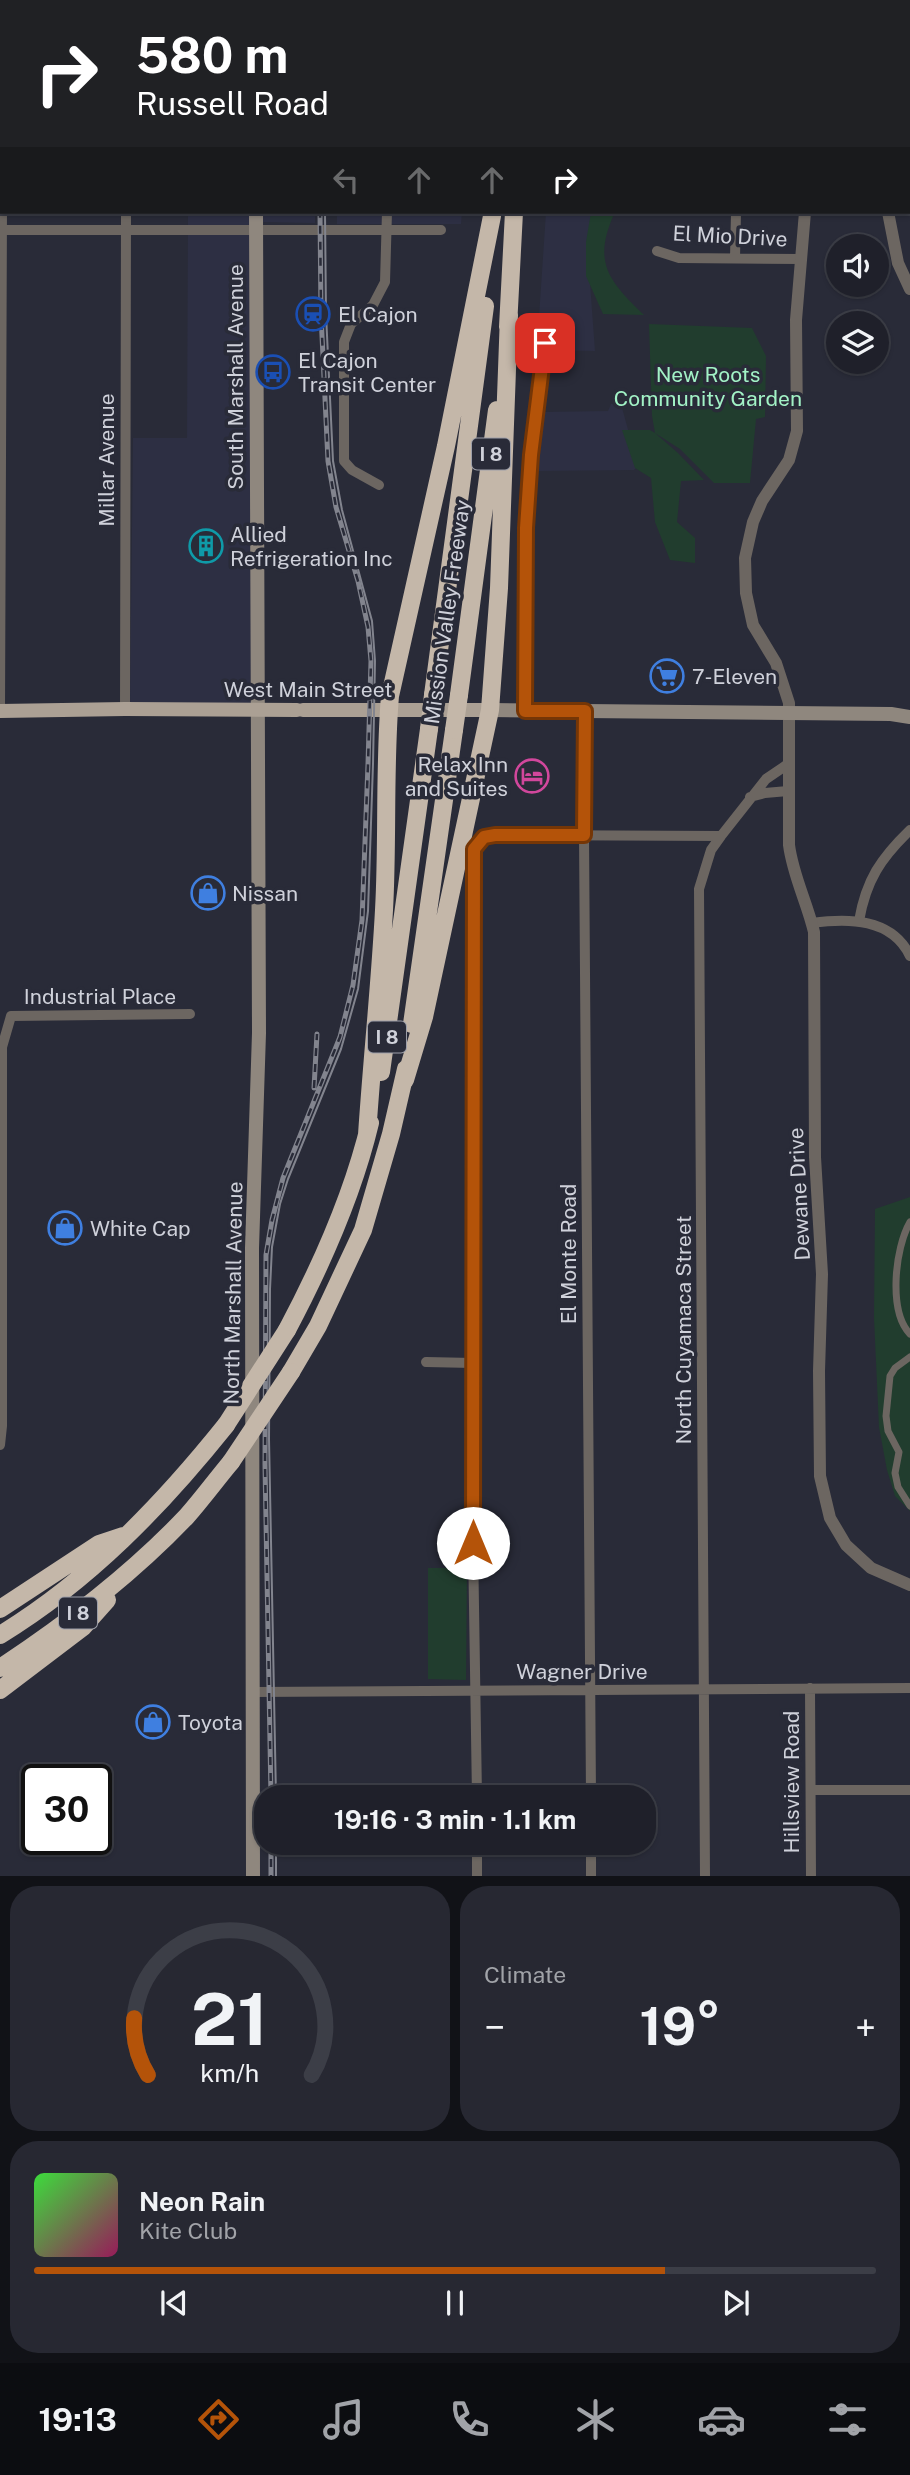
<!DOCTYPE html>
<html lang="en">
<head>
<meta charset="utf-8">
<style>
  :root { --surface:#1f202a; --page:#272832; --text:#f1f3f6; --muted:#a1a3a8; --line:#3c3e47; --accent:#b45309 }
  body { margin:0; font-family:"Public Sans",sans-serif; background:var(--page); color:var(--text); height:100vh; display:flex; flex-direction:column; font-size:26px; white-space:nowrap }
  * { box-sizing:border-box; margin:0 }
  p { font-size:23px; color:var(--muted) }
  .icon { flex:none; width:38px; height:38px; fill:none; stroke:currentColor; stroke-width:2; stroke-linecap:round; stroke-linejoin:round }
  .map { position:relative; height:1876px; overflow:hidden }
  .side { display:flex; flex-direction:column; gap:10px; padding:10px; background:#111217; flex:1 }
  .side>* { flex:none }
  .hud { position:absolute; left:0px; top:0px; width:910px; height:214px; box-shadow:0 2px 5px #0004,0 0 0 2px var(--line); background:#202124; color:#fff; overflow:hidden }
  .controls { position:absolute; left:826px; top:234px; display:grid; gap:14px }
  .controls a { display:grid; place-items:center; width:63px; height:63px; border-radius:50%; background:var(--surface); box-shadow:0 2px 5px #0004,0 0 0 2px var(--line); font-size:35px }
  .speed { position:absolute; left:21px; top:1764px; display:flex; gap:14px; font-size:35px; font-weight:700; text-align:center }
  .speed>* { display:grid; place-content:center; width:91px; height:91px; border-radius:50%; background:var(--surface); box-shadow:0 2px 5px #0004,0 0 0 2px var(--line); line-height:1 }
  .speed .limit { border:4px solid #111; border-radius:10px; background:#fff; color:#111 }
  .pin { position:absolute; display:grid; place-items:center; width:60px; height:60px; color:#fff; margin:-30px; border-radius:14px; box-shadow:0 4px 10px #0006 }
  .me { position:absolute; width:77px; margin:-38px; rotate:0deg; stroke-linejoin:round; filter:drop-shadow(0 0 5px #0008) }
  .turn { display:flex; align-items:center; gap:24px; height:147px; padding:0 21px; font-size:32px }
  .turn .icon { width:91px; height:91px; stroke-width:2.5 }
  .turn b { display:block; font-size:49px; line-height:60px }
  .lanes { display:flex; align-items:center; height:66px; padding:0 21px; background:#0003; justify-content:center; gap:35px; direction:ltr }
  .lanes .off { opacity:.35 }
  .big { font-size:52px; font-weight:700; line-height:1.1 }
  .side .tile { flex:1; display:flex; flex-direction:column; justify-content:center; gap:10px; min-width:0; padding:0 24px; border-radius:28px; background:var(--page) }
  .side .dial { align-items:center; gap:0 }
  .dial svg { height:182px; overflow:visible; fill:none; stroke:var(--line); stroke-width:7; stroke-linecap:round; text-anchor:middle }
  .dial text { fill:var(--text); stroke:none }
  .song { display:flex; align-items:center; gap:21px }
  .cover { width:84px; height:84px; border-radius:10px; background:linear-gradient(135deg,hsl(120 70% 55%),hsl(330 70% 35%)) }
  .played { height:7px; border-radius:4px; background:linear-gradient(90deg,var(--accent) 75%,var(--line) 75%) }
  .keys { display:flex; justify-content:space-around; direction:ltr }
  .heat { display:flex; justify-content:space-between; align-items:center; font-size:38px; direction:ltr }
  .side .tiles { flex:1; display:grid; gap:10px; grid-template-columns:1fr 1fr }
  .tile:last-child { grid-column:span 2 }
  .trip { position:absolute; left:254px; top:1785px; width:402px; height:70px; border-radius:28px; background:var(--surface); box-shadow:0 2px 5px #0004,0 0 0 2px var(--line); font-weight:700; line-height:70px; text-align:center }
  .menu { display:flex; height:112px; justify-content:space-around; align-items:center; background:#0c0d11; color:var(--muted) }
  .menu .icon { width:49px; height:49px }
  .menu .active { color:var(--accent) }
  .menu b { font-size:32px; color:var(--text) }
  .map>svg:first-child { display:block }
</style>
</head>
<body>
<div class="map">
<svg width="910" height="1877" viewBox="0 0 910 1877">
  <rect width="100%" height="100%" fill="#292b38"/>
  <!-- built -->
  <path fill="#2d2f43" d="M189,0H312V2H189Z
    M333,0H453V2H333Z
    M188,212H315V223L263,222V704L130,706L133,438H187Z
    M337,212H462L461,224H337Z
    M546,212H593L589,269L595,351L549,350L537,347Z
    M611,404H621L638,466L634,470L535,471L543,412L608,411Z"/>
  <!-- green -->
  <path fill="#213d2e" d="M591,212H615C592,262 608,280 644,315L603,314L586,276V242Z
    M649,324L752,328L766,356L765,417L756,419L750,483H714L680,449L655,433L678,453L704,480L681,481L677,522L695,538V563L670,560L655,522L651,478L635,468L622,430H650L655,433L652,416Z
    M910,1197V1511L895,1496L887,1470L879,1427L874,1318L875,1209Z
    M428,1568H467L466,1680L428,1679Z"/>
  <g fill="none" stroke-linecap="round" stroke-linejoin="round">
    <!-- pedestrian -->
    <path stroke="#6c6661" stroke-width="7" d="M910,1222C895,1248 888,1311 910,1334
      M910,1357L895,1368L890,1376L886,1416L888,1431L899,1452L895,1473L898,1487L910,1506"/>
    <!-- minor -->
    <path stroke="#6c6661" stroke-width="10" d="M125,0V2
      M387,0V2
      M690,0L691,2
      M908,91L910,90
      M0,94L2,109
      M0,230H441
      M657,251L679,258L801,259
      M735,258L736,212
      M379,485L352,470L344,461V342L351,324L373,305L385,282L387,212
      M125,709L126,212
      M0,711L2,208
      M525,711L526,528L531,455L545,343L551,329
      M585,711L584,835L591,1797
      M750,797L765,793L788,791
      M859,921C866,880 881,858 910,830
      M812,923C848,918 892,918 910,956
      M426,1362L473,1363
      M0,1445L2,1426V1047L11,1016L190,1014
      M810,1688L811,1877
      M253,1692L910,1688
      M811,1790H910
      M477,1797L473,1543L474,849L484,837L495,835L721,836
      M477,1843V1877
      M591,1843V1877
      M705,1877L699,889L711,850L721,836L766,779L788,764"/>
    <!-- tertiary -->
    <path stroke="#6c6661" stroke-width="12" d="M795,0V2
      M860,0V2
      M805,212L796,320L797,431L789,460L762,501L753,522L745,558L746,593L753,625L776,663L789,703V845C793,876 807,902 814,932L815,1157L822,1274L819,1371L820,1476L830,1518L846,1545L871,1568L910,1585
      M888,212L898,263L910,289"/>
    <!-- secondary -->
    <path stroke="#8f877e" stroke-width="14" d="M256,2V0
      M490,710L891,714L910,717
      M253,1877L252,1248L259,1033L256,212"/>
    <!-- primary -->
    <path stroke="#aba094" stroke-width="14" d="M303,710H490
      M0,711L125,709L297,710"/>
    <!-- motorway -->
    <path stroke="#c4b7a9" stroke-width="18" d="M492,0V2
      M516,2V0
      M508,327L514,212
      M433,695L485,306
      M459,695L497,410
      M412,1024L454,730
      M381,1072L429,729
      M405,1080L424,1017L490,710L499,588L509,315
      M367,1135C372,1060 380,985 384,910C388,839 384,767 390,696L446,446L492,216
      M287,1330C321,1266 353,1194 370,1123
      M291,1372L318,1326L363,1230L391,1134L406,1069
      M0,1609L99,1544L123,1536
      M0,1635C90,1580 161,1506 226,1425
      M0,1668C67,1624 132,1574 187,1516C202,1499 216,1480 231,1462
      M0,1690L83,1627L107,1600"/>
    <!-- tram -->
    <path stroke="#82848e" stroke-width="2" d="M324,0V2
      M276,1797L269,1439L270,1289L272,1247L280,1204L288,1179L341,1049L358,989L368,911L373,764L375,661L372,621L342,510L333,461L326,314L325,212
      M276,1843V1877"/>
    <defs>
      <path id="rail" d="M318,0V2
        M314,1088L317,1034
        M271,1797L265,1465L266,1255L272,1220L283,1178L340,1037L353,985L362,920L368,764L371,661L368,627L358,581L336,507L328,461L321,315L320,212
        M271,1843V1877"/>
    </defs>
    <!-- rail casing -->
    <use href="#rail" stroke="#82848e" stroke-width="5"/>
    <!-- rail -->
    <use href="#rail" stroke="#292b38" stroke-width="2.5" stroke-dasharray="8" stroke-linecap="butt"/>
    <!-- motorway-bridge -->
    <path stroke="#c4b7a9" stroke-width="18" d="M429,729L433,695
      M454,730L459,695
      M226,1425L287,1330
      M231,1462L291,1372"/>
  </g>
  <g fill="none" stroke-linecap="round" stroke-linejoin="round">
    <defs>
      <path id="route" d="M473,1543L474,849L484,837L495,835H584L585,711H525L526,528L531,455L545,343"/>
    </defs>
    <!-- route casing -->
    <use href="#route" stroke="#753606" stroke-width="18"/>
    <!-- route -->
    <use href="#route" stroke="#b45309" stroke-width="12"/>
  </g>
  <!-- icons -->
  <defs>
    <symbol id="station-ring" viewBox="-11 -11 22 22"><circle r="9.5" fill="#292b38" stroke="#1a4fb4" stroke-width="1.5"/><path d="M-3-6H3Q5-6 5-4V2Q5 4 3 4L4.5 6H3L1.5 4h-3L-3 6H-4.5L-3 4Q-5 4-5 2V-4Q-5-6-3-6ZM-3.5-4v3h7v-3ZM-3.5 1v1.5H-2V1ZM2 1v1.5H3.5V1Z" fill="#1a4fb4"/></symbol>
    <symbol id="bus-ring" viewBox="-11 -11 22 22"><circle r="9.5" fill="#292b38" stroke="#1a4fb4" stroke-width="1.5"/><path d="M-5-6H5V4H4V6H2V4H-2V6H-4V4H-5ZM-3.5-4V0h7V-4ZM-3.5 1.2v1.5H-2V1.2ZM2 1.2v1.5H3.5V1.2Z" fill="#1a4fb4"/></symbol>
    <symbol id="building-ring" viewBox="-11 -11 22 22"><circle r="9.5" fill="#292b38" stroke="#0f9aa8" stroke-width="1.5"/><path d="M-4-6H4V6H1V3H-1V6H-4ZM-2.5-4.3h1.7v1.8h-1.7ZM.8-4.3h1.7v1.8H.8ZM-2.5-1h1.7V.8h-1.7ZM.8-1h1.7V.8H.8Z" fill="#0f9aa8"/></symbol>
    <symbol id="supermarket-ring" viewBox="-11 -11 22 22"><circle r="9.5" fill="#292b38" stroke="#3f7fe0" stroke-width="1.5"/><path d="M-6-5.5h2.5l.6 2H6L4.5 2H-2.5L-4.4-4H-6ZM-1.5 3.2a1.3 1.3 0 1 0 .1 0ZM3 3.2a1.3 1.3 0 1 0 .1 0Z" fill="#3f7fe0"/></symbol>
    <symbol id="hotel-ring" viewBox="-11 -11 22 22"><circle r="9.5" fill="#292b38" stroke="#d1479c" stroke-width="1.5"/><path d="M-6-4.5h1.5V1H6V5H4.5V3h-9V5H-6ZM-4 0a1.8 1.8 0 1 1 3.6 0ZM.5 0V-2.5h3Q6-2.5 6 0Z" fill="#d1479c"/></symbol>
    <symbol id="shop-ring" viewBox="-11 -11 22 22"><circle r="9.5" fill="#292b38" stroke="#3f7fe0" stroke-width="1.5"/><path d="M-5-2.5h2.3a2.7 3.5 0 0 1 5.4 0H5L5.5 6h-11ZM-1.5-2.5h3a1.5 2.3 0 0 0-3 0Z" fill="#3f7fe0"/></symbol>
  </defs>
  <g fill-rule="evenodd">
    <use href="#station-ring" x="294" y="295" width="38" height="38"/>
    <use href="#bus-ring" x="254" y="353" width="38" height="38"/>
    <use href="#building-ring" x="187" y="527" width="38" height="38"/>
    <use href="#supermarket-ring" x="648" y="657" width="38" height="38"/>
    <use href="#hotel-ring" x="513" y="757" width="38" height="38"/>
    <use href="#shop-ring" x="189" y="874" width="38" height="38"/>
    <use href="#shop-ring" x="46" y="1209" width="38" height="38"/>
    <use href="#shop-ring" x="134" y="1703" width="38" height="38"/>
  </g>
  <g text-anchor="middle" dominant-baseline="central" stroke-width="7" stroke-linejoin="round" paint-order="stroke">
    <!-- shield labels -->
    <g fill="#292b38" stroke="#9d9fa9" stroke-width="2">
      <rect x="472" y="438.5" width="38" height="31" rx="5"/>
      <rect x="368" y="1021.5" width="38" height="31" rx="5"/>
      <rect x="59" y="1597.5" width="38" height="31" rx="5"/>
    </g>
    <g font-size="19" font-weight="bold" fill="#cfd1da">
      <text x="491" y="454">I 8</text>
      <text x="387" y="1037">I 8</text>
      <text x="78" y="1613">I 8</text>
    </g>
    <!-- street labels -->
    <g font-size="21" fill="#cfd1da" stroke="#292b38">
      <text transform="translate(730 236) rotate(3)">El Mio Drive</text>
      <text transform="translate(235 377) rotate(-90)">South Marshall Avenue</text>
      <text transform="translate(106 460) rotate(-90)">Millar Avenue</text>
      <text transform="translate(447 612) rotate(-82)">Mission Valley Freeway</text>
      <text x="308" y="689">West Main Street</text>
      <text x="100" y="996">Industrial Place</text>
      <text transform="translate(799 1194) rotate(-93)">Dewane Drive</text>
      <text transform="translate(568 1254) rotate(-90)">El Monte Road</text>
      <text transform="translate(233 1293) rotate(-89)">North Marshall Avenue</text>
      <text transform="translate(683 1330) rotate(-90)">North Cuyamaca Street</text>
      <text x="582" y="1671">Wagner Drive</text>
      <text transform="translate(791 1782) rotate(-90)">Hillsview Road</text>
    </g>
    <!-- poi labels -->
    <g font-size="21" fill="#cfd1da" stroke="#292b38" text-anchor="start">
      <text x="338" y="314">El Cajon</text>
      <text x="298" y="360">El Cajon<tspan x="298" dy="24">Transit Center</tspan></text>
      <text x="230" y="534">Allied<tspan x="230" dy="24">Refrigeration Inc</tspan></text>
      <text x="692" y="676">7-Eleven</text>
      <text x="508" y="764" text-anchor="end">Relax Inn<tspan x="508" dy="24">and Suites</tspan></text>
      <text x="232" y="893">Nissan</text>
      <text x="90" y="1228">White Cap</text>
      <text x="178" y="1722">Toyota</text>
    </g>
    <!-- park labels -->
    <g font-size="21" fill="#a2f2c6" stroke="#292b38">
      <text x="708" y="374">New Roots<tspan x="708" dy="24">Community Garden</tspan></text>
    </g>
  </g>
</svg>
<div class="controls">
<a><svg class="icon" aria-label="sound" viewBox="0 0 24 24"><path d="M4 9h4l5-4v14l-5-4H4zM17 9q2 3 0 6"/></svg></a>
<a><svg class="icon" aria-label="layers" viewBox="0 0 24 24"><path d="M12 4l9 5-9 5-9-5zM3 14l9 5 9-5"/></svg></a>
</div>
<div class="speed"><div class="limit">30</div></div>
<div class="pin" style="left:545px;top:343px;background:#d93025"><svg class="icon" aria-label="arrive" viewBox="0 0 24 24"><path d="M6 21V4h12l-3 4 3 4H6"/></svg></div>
<svg class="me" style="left:473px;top:1543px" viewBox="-20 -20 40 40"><circle r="19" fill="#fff"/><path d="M0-13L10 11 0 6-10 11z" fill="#b45309"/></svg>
<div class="trip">19:16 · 3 min · 1.1 km</div>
<div class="hud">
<div class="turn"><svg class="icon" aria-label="right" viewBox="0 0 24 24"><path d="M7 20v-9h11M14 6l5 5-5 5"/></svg><div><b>580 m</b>Russell Road</div></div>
<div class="lanes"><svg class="icon off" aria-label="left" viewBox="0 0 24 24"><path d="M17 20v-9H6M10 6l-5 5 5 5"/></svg><svg class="icon off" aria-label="ahead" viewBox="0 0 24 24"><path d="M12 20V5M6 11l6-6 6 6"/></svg><svg class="icon off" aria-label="ahead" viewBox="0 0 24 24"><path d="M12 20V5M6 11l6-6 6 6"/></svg><svg class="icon" aria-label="right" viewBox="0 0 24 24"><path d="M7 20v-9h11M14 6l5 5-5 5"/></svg></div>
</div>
</div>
<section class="side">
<div class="tiles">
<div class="tile dial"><svg viewBox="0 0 100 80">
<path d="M14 69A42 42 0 1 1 86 69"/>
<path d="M14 69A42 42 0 0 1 8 44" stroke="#b45309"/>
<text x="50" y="56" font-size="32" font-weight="700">21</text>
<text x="50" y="72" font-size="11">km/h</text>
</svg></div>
<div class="tile"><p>Climate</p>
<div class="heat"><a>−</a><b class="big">19°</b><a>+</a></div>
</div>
<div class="tile">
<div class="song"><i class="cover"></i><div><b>Neon Rain</b><p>Kite Club</p></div></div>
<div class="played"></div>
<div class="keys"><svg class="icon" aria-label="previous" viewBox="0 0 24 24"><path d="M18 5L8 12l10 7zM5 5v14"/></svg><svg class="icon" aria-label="pause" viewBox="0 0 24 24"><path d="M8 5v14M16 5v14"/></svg><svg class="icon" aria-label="next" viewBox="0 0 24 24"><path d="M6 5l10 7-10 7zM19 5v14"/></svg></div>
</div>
</div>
</section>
<nav class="menu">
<b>19:13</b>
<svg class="icon active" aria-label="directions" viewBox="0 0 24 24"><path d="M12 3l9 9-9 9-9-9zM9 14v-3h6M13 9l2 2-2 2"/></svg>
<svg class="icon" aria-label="music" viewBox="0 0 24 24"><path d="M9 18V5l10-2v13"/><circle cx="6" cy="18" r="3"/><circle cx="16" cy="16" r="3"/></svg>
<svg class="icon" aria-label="phone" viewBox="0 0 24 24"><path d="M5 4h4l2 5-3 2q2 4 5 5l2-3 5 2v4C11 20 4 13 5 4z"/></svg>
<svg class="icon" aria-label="climate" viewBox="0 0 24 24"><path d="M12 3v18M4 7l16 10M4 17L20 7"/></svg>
<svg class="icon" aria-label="car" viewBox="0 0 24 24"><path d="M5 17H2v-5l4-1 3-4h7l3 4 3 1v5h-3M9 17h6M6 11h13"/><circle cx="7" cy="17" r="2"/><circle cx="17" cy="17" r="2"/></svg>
<svg class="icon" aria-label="filters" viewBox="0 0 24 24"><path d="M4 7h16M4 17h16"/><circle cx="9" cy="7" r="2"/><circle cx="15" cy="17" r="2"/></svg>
</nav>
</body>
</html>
